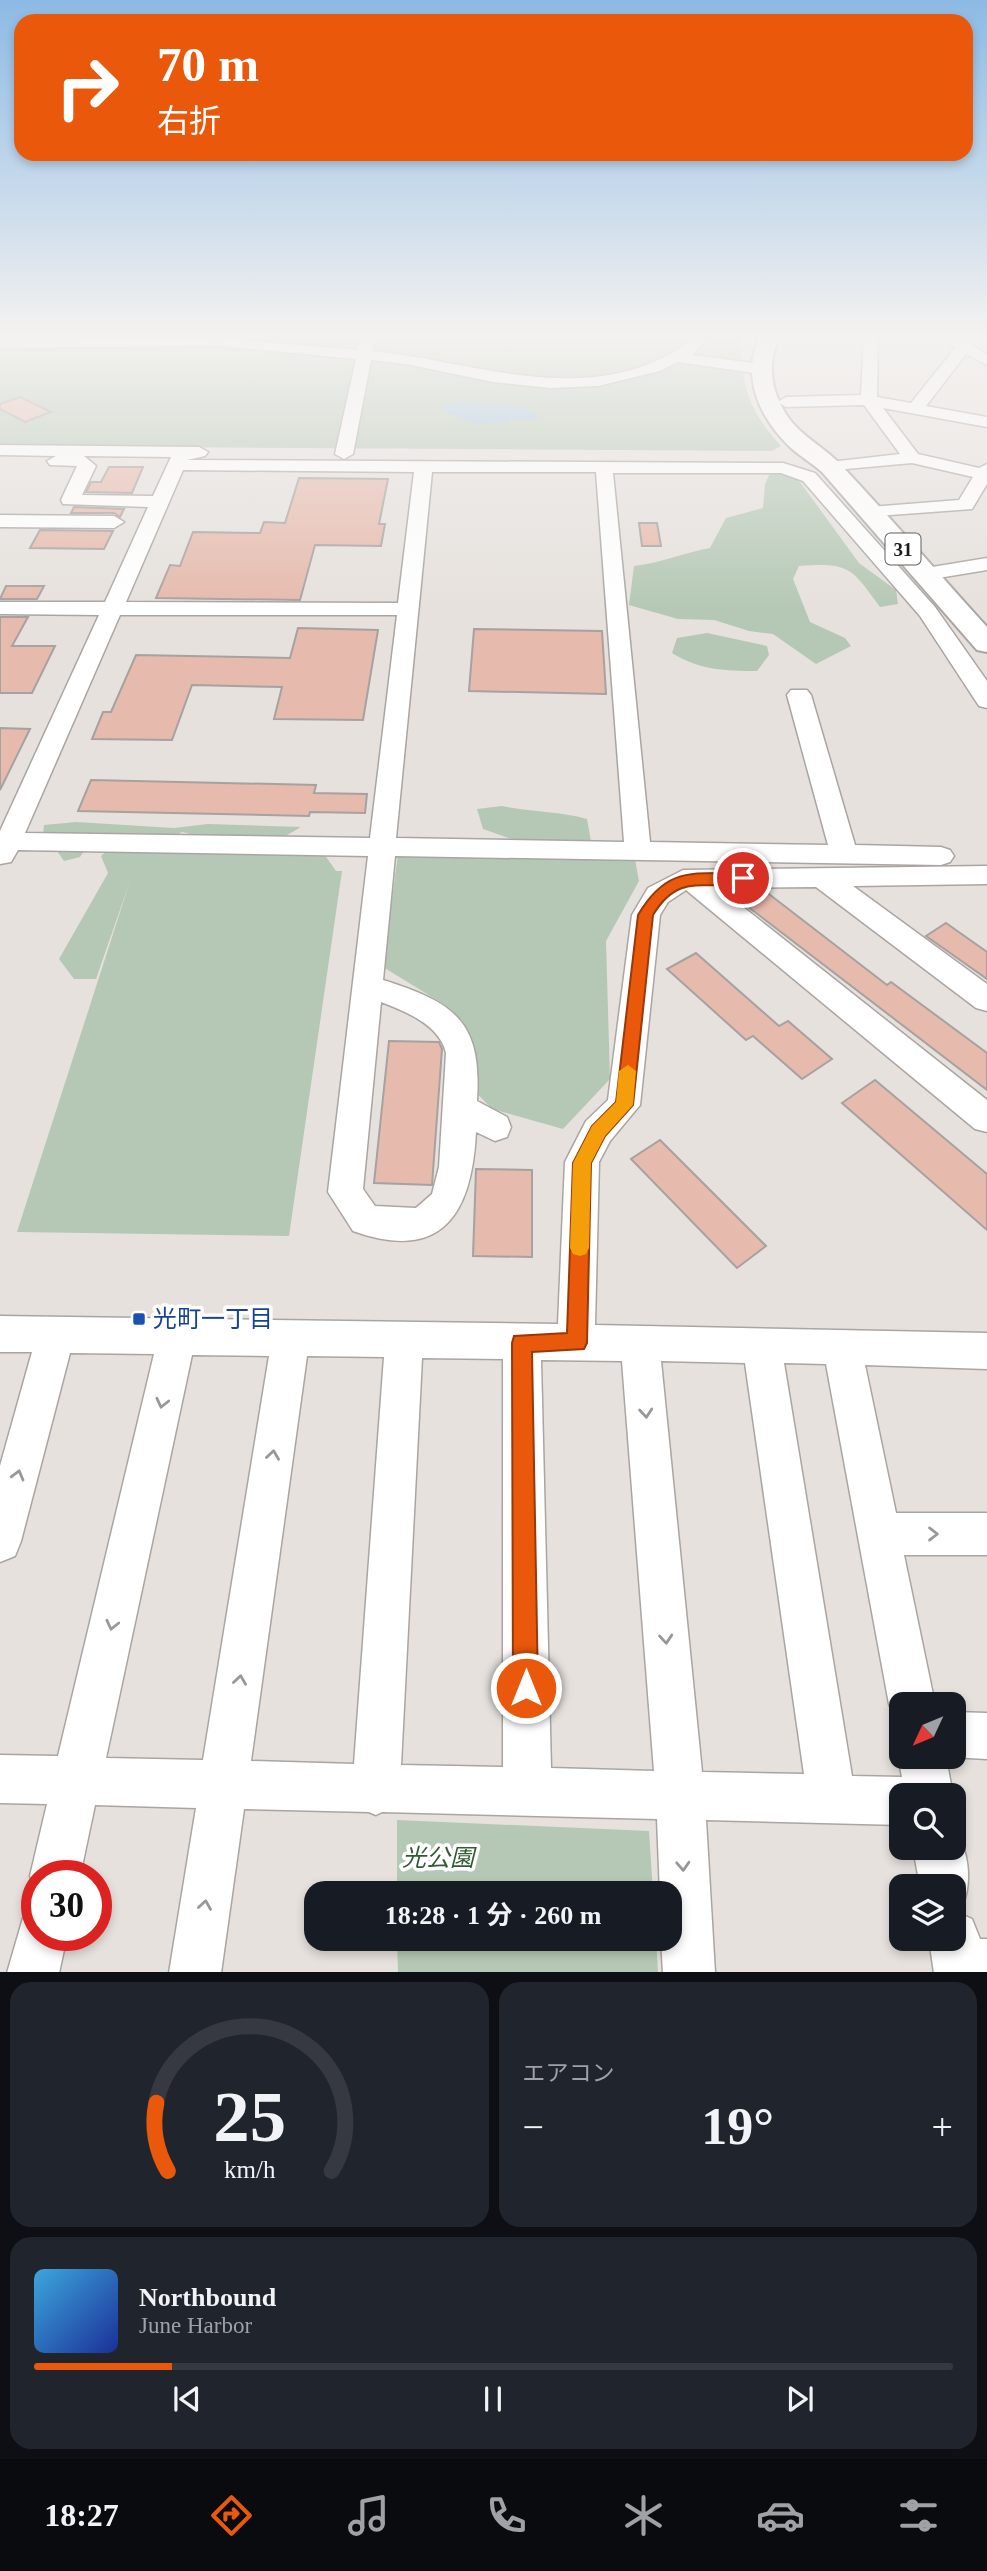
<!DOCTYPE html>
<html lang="ja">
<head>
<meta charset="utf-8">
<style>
  :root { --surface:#171b24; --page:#20242c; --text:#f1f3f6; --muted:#9ea1a6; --line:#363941; --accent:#ea580c }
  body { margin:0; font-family:"Times New Roman","Noto Sans JP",serif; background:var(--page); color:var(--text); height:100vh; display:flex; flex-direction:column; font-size:26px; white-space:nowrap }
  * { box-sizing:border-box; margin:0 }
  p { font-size:23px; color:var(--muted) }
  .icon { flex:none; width:38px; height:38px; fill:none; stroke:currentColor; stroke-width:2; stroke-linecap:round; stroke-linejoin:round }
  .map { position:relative; height:1972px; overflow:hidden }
  .side { display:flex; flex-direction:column; gap:10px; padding:10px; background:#0d0f14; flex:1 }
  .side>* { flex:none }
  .hud { position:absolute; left:14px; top:14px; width:959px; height:147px; border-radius:21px; box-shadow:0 4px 10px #0003; background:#ea580c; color:#fff; overflow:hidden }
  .needle { width:46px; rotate:226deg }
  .fabs { position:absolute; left:889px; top:1692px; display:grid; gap:14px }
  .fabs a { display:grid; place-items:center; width:77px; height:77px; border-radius:14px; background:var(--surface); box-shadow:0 4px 10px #0003; font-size:35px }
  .speed { position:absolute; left:21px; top:1860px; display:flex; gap:14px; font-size:35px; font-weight:700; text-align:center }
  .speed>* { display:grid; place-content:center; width:91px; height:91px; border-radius:50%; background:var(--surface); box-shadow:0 4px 10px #0003; line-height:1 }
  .speed .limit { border:10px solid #d22; background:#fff; color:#111 }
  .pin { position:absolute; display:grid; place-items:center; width:60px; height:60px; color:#fff; margin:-30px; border:4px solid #fff; border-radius:50%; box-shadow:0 2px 7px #0007 }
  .me { position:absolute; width:77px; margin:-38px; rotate:0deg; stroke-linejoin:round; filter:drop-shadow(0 0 5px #0008) }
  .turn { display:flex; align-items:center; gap:24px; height:147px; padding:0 28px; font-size:32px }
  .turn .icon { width:91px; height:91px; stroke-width:2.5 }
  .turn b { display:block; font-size:49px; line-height:60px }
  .big { font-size:52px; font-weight:700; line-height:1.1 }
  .side .widget { flex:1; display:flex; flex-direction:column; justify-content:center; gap:10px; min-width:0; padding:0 24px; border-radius:21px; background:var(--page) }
  .side .dial { align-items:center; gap:0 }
  .dial svg { height:182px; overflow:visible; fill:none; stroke:var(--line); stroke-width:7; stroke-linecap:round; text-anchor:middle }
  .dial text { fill:var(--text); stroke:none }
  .song { display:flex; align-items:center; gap:21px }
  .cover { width:84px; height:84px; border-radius:10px; background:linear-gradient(135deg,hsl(200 70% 55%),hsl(230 70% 35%)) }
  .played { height:7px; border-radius:4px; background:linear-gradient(90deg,var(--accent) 15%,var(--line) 15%) }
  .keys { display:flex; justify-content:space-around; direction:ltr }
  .heat { display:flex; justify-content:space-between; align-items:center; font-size:38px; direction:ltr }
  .side .tiles { flex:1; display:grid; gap:10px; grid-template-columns:1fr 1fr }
  .widget:last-child { grid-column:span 2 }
  .trip { position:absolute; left:304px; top:1881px; width:378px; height:70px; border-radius:21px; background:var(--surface); box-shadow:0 4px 10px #0003; font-weight:700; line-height:70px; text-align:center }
  .menu { display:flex; height:112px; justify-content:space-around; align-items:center; background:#090b0e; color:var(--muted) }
  .menu .icon { width:49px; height:49px }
  .menu .active { color:var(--accent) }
  .menu b { font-size:32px; color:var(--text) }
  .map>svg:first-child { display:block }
</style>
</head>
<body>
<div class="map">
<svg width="987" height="1973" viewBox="0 0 987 1973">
  <rect width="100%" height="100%" fill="#e6e1dd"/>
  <!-- green -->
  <path fill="#b5c8b5" d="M0,333H739C742,348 741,363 744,378C748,405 763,426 781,446L772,451L0,446Z
    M770,473L787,474L800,482L859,563L896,590L898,604L880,607C852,568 849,562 799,566L793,579L810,622L845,638L851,646L816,664L773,634L749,631L714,620L678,619L629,605L634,566C660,563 684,553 710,548L726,518L763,508L765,484Z
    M707,633L767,646L769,655L757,671C726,671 699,670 672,653L677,638Z
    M502,806C530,812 559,811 587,819L592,847L529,845L483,829L477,809Z
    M76,822L174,828L208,824L301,827C253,857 234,844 182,832L163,844L324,854L336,871H342L289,1236L17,1232L130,881L96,979H74L59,959L108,873L101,856L113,845H88L80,857L64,861L57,851L42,845L44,825Z
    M399,847L634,854L639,881L606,941L610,1079L563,1129L492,1109L470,1086L473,1042L445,1005L383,967Z
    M397,1820L649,1831L653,1893H397Z
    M397,1939H656L658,1972H398Z"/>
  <!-- water -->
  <path fill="#a2c2df" d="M460,401C484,409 517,402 538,414L537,420L510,419V423L475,424L444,411L442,405Z"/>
  <!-- building -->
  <path fill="#e6baad" stroke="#a7a19f" stroke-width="2" d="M20,397L51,412L25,422L0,409V404Z
    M109,467H143L132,493L86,492L91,482H101Z
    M299,478L388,479L379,524H385L381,546L315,545L300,600L156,598L170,565L180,566L193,532L260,533L264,522L285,523Z
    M74,507L124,509L120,517L114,513H71Z
    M639,523H657L661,546H642Z
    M40,530L113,531L104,549L30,548Z
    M6,586H44L37,599H0Z
    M0,617H28L12,646H55L32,693H0Z
    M298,628L378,630L363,720L274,719L282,687L192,685L172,740L92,739L103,712H111L136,655L290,658Z
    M474,629L602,631L606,694L469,691Z
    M0,728L30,729L0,790Z
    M91,780L316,785L314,793L367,794L365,813L310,812L309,816L78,811Z
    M765,891L887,985L891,982L987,1053V1090L743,903Z
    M946,923L987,952V979L926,936Z
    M696,953L779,1026L788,1021L832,1059L802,1079L753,1036L746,1040L667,969Z
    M389,1041L439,1042L442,1049L432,1185L374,1183Z
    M875,1080L987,1174V1230L842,1103Z
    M660,1140L766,1246L737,1268L631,1159Z
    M476,1169L532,1170V1257L473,1256Z"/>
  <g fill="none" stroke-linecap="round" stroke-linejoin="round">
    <defs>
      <path id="minor" d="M363,333H378L372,351C467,360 572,404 664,357C676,351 687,348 691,333H705L703,342L692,355L761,364L769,369L761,374L678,362L660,371L598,386L550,388L493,382L406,364L371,360L353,454L344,459L335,454L356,359L221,346L0,348V340L221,338L357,350Z
        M864,333H878L877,397L911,403L955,348L933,333H951L987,354V365L966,354L926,406L987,417V427L883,408L918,454L979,468L987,464V484L972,509L863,517L861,513L870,507L959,500L973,477L912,463L824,471L821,467L824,463L830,462L900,454L864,405L786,407L778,402L786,397L861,395Z
        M0,445L199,447L208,452L205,456L187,460L783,463L815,473L935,607L987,681V708L979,706L920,616L803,481L781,473H613L650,842L828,845L787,695L791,690H807L811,695L855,845L941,847L950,850L954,856L950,862L941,865L395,856L383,980C456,1003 482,1022 477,1101L507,1117L511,1127L507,1137L495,1141L476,1132C472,1214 442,1263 353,1231L328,1192L368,856L18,850L11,862L0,864V831L99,615L0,614V602H105L148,507L63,504L61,500L77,466L50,465L47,461L56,456L0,455ZM84,456L171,457L153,496L82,495L96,466ZM183,470L414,472L398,603L126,602ZM432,472H596L624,842L396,838ZM120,615H397L370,838L25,833ZM381,1002C405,1011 440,1025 446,1053L439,1167L432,1194L416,1208L375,1206L363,1189Z
        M0,515L114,516L124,522L114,528L0,527Z
        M987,558V570L926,580L916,574L926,568Z
        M987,866V884L853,886L987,984V1011L976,1008L816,887L719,888L987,1100V1132L975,1129L686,890L668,902L660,915L640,1105L610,1141L599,1162L595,1325L987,1333V1369L865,1365L896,1513H987V1555H904L935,1704H901V1723L896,1720L889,1704L826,1364L784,1363L852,1776L902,1777L898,1757L901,1750V1757H946L953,1796H901V1825L706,1820L715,1973H663L661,1939H670V1894H660L657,1819L382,1812L376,1815L369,1812L244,1809L221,1973H169L196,1808L95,1805L80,1876H37V1893L30,1876L47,1804L0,1803V1755L58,1756L154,1354L70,1353L21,1541L15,1556L0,1562V1466L32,1352H0V1316L558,1324L565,1162L586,1121L608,1100L632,915L648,888L683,870ZM192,1355L269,1356L203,1760L106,1758ZM307,1356L384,1357L354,1764L251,1761ZM422,1358L503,1359V1767L401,1765ZM541,1360L622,1361L654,1771L551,1768ZM661,1361L745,1363L804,1774L702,1772Z
        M954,1712L987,1713V1759L950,1757H954Z
        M954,1830C969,1849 972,1882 963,1904L954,1908V1886H920L913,1848H954Z
        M954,1911L972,1919L980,1939H987V1973H934L929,1939H954Z
        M37,1912V1936H67L59,1973H7L23,1918Z"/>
      <path id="major" d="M762,333H781C768,359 769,384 783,409C797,435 821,444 840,464C890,517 938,573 987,627V652L977,650L822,472C812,463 801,457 791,448C759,418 739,374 762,333Z"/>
    </defs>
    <!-- minor casing -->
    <use href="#minor" stroke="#aaa5a2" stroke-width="3"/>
    <!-- major casing -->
    <use href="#major" stroke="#aaa5a2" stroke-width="4"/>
    <!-- minor -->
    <use href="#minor" fill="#fff" fill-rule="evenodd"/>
    <!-- major -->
    <use href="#major" fill="#fff" fill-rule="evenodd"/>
  </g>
  <!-- one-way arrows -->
  <defs><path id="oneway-chevron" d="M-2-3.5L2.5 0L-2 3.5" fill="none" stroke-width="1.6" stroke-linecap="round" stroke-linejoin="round" transform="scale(1.75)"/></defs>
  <g stroke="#999898">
    <use href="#oneway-chevron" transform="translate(162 1403) rotate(103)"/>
    <use href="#oneway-chevron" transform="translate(646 1413) rotate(85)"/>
    <use href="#oneway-chevron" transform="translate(273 1455) rotate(-82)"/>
    <use href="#oneway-chevron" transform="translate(18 1475) rotate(-75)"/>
    <use href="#oneway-chevron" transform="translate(933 1534)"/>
    <use href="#oneway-chevron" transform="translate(112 1625) rotate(103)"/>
    <use href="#oneway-chevron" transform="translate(666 1639) rotate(85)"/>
    <use href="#oneway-chevron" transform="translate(240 1680) rotate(-82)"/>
    <use href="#oneway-chevron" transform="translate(683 1866) rotate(87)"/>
    <use href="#oneway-chevron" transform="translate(205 1905) rotate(-81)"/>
  </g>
  <!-- sky -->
  <linearGradient id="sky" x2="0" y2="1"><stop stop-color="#8cbae4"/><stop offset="0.55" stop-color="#f4f2f0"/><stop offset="1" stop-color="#f4f2f0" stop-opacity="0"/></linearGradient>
  <rect width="987" height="610" fill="url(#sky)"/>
  <!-- route -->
  <path fill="#ea580c" stroke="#983908" stroke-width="2" d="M743,873L750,878L748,882C707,893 681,869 653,915L633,1105L605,1136L591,1163L587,1343L584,1349L532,1352L538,1688L534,1696L526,1700L517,1696L513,1688L512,1343L514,1336L567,1333L573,1163L592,1126L616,1102L638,915C667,866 692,874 743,873Z"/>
  <!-- slow -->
  <path fill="#f59e0b" d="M628,1065L636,1071L633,1105L605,1136L591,1163L589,1248L586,1254L580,1256L573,1254L570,1248L573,1163L592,1126L616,1102L619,1071Z"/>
  <!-- markers -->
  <rect fill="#1a4fb4" stroke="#fff" stroke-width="2.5" x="132" y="1312" width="14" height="14" rx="3.5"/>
  <g text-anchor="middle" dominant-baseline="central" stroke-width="7" stroke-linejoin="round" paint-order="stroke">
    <!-- shield labels -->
    <rect fill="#fff" stroke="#615f5f" stroke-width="2" x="885.5" y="533.5" width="35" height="31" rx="5"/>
    <g font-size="19" font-weight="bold" fill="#1d1b1a">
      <text x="903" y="549">31</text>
    </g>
    <!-- near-transit labels -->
    <g font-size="24" fill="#164399" stroke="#fff" text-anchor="start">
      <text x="153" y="1319">光町一丁目</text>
    </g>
    <!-- near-park labels -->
    <g font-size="24" font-style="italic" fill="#305c32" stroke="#fff">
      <text x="438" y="1858">光公園</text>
    </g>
  </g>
</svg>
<div class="fabs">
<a><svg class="needle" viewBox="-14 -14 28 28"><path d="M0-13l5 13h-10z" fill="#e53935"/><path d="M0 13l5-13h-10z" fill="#9ea1a6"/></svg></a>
<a><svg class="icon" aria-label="search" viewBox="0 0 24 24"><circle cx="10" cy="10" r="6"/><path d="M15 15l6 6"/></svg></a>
<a><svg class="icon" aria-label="layers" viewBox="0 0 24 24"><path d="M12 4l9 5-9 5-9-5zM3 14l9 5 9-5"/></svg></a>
</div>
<div class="speed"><div class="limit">30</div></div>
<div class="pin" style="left:743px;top:878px;background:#d93025"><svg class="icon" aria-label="arrive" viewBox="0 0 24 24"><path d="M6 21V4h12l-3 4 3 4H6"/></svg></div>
<svg class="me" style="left:526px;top:1688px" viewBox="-20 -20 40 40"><circle r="17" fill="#ea580c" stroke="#fff" stroke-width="3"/><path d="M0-11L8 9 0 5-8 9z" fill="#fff"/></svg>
<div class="trip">18:28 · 1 分 · 260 m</div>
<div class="hud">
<div class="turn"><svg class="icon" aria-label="right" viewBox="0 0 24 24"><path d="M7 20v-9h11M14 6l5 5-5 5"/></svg><div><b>70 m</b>右折</div></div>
</div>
</div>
<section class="side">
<div class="tiles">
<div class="widget dial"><svg viewBox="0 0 100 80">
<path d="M14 69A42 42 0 1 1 86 69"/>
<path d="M14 69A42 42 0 0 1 9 39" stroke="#ea580c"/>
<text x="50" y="56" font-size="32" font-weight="700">25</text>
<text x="50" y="72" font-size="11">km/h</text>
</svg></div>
<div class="widget"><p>エアコン</p>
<div class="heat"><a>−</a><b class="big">19°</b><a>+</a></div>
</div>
<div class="widget">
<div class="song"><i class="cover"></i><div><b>Northbound</b><p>June Harbor</p></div></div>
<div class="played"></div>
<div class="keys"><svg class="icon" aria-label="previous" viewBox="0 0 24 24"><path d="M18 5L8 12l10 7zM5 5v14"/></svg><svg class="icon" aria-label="pause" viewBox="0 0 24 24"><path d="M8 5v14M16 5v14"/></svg><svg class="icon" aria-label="next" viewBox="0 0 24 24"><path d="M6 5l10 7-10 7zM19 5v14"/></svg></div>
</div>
</div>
</section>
<nav class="menu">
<b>18:27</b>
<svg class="icon active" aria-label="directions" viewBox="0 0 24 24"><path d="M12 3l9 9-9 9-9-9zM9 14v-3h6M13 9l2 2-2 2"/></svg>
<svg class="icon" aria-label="music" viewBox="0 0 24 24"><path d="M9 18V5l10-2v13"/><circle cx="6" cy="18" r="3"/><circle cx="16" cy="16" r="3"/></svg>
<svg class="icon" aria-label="phone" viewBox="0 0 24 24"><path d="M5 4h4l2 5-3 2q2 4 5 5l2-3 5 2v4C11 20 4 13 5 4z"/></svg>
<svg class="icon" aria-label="climate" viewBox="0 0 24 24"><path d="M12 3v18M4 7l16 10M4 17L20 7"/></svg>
<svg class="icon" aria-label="car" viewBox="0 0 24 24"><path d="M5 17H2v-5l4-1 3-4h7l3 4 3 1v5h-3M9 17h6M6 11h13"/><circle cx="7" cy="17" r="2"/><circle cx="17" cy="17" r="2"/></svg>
<svg class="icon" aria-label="filters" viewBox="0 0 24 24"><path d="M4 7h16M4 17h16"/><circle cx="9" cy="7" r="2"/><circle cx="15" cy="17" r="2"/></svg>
</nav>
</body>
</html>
